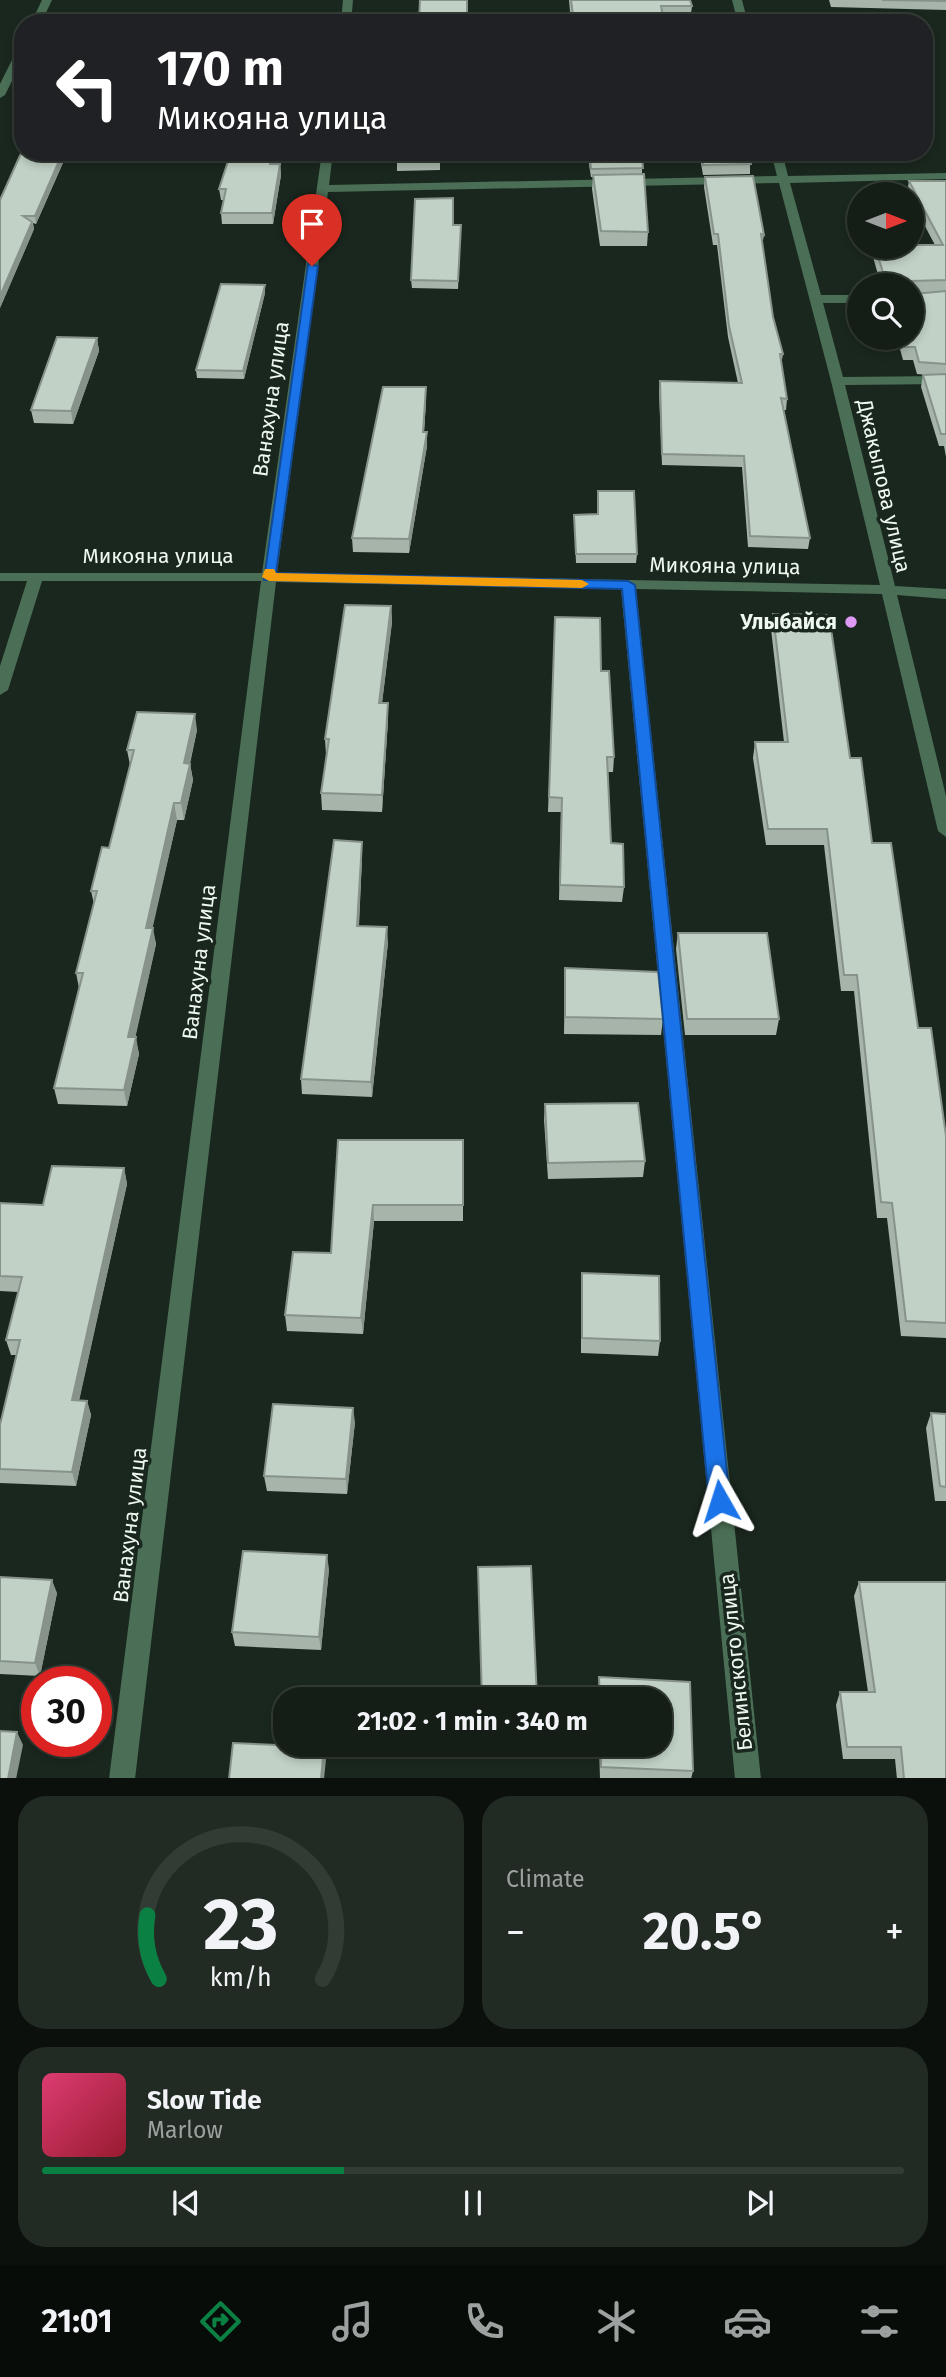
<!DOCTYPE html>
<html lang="en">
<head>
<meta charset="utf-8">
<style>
  :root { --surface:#141d16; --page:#212a23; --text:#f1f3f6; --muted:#9da2a1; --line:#333b35; --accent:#0b8043 }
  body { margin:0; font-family:"Fira Sans",sans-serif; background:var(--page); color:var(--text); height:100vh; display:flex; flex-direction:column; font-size:26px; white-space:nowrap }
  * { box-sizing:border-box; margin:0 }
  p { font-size:23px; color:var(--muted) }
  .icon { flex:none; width:38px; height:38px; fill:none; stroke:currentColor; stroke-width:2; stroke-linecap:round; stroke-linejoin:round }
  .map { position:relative; height:1778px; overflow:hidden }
  .sheet { display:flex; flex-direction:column; gap:18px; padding:18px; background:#0b100c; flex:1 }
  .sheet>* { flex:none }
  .guide { position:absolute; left:14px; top:14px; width:919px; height:147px; border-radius:28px; box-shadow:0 4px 10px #0003,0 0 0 2px var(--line); background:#202124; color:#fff; overflow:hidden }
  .needle { width:46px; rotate:90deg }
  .fabs { position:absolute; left:847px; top:182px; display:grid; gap:14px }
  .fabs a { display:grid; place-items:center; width:77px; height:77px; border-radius:50%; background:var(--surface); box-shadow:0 4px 10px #0003,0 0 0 2px var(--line); font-size:35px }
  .speed { position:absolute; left:21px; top:1666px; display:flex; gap:14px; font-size:35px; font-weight:700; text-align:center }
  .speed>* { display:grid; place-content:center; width:91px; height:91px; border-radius:50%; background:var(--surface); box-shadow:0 4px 10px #0003,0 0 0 2px var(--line); line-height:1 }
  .speed .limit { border:10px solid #d22; background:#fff; color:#111 }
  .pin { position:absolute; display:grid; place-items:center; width:60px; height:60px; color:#fff; margin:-72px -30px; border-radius:50% 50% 50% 0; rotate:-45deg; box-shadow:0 0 7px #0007 }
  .pin .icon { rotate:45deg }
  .me { position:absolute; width:77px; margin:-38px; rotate:354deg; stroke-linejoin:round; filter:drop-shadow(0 0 5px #0008) }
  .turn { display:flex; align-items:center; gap:24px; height:147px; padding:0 28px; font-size:32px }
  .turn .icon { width:91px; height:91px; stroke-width:2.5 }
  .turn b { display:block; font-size:49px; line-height:60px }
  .big { font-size:52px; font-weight:700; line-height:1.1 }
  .sheet .tile { flex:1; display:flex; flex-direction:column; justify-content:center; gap:10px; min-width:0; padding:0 24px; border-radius:28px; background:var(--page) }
  .sheet .dial { align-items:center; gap:0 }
  .dial svg { height:182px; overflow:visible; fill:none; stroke:var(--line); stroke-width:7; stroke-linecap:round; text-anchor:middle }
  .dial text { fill:var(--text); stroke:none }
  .song { display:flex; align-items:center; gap:21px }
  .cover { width:84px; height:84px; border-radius:10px; background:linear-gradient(135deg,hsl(340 70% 55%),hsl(350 70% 35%)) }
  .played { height:7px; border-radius:4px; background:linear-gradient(90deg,var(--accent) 35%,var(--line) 35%) }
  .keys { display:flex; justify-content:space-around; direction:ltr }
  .heat { display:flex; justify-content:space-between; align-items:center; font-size:38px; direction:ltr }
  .sheet .tiles { flex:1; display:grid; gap:18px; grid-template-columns:1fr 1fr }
  .tile:last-child { grid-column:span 2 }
  .trip { position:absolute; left:273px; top:1687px; width:399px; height:70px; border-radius:28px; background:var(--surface); box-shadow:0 4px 10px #0003,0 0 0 2px var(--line); font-weight:700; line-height:70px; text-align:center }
  .tab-bar { display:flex; height:112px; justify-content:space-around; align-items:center; background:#080c09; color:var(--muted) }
  .tab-bar .icon { width:49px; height:49px }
  .tab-bar .current { color:var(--accent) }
  .tab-bar b { font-size:32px; color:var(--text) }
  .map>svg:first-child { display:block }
</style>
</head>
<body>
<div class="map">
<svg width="946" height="1779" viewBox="0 0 946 1779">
  <rect width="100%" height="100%" fill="#1a271e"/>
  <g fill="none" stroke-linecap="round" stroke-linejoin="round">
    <!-- minor -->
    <path fill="#4b6f56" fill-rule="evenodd" d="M42,0H52L41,23H31Z
      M343,0H353L351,23H341Z
      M732,0H742L748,23H738Z
      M23,45V59L5,95L0,98V84L18,48Z
      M322,152H333L329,185L777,176L771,152H782L788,176L946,173V179L790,183L821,295H859V303H823L843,377L946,376V384L845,385L895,586L946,589V599L897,595L946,796V837L938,831L882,594L636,589L761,1779H735L621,589L276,582L135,1779H109L261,581H42L8,690L0,695V666L27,581H0V573H262ZM779,183L831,381L880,585L277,573L328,192Z"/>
  </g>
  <!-- wall -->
  <path fill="#a6b4a9" d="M569,0H690L692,6L690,21L662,22V23H571Z
    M829,0H946V10L831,7Z
    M23,152H65L66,156L36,224L33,223L34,229L0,308Z
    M276,152L273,164H280L281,175L273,224H222L221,213L224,200H221L219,189Z
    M397,152H440V170L397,171Z
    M587,152H642V174L648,232L647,246H600L592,189L593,177H591Z
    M699,152H752L751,160H750V174L703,175Z
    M705,177L764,235L762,245L773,317L783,354L781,365L787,399L786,410H784L810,538L808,549L748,547L742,467L662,465L659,392L660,381L738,383L728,337L717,245H713L704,187Z
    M909,181H946V457L944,446H939L921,387L923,375H930L917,374L913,360H903L897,338H912V285H881L873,257L874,247H912L935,245L912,202V194H908L907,193Z
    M453,225H461L458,289L412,288L411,280Z
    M265,293L244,379L197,378L196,370Z
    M97,338L99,351L73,424L34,423L31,410Z
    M426,387V401L424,432L427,446L409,553L353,552L352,538Z
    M598,491L637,554L636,563H576L574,515L598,514Z
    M391,606L392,622L382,703L388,720L382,812L322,810L321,793L327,755H326L325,739Z
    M773,614L850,758L946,1136V1338L901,1336L887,1218H877L854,991H841L824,845H766L753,758L755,742H784L771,629Z
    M555,617L601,671L614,757L613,772H608L611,843L624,887L622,902L559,900L561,812H548Z
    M197,730L190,764L193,780L184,820H177L152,928L156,944L135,1037L139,1054L127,1106L58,1104L54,1088L79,988L76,973L94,904L91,891L109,848L130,765L127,750Z
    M362,842V858L359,926L388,942L372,1097L302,1094L301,1079Z
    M678,933L779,1019L776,1035H685L676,949Z
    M565,968L663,1019L661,1035L564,1034Z
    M545,1104L645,1161L643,1177L548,1179L544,1120Z
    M338,1140H463V1221H374L363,1334L287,1331L285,1315L331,1253Z
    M124,1168L127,1184L79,1400L87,1401L91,1415L76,1486L0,1483V1425L17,1355H11L6,1340L18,1292L0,1291V1203L43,1205Z
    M582,1273L660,1341L658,1356L581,1353V1288Z
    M931,1413L946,1414V1501H935L926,1428Z
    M355,1422L347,1494L267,1491L264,1476Z
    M329,1569L321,1650L235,1646L232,1632Z
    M0,1577L57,1593L40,1676L0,1674Z
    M859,1582L946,1779H897L895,1759H843L836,1705L840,1692H868L854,1596Z
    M599,1677L690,1682L693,1771L691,1779H600L599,1745H660V1699H598Z
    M483,1745H538L483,1747Z"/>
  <!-- shaded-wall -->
  <path fill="#87928a" d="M663,16L662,23H634V19Z
    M63,152H65L66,156L36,224L35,216Z
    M273,152H276L270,175V164Z
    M280,164L281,175L273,224L272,213Z
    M32,222L34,229L0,308V296Z
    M265,285V293L244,379L243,371Z
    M97,338L99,351L73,424L71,411Z
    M426,387V401L423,446V432Z
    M427,432V446L409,553V539Z
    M391,606L392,622L380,719L379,703Z
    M388,703V720L382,812V795Z
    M195,714L197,730L186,780L184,763Z
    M190,764L193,780L184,820L181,803Z
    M174,803L177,820L149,944L146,928Z
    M362,842V858L358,941L357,926Z
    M387,927L388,942L372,1097L371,1082Z
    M153,928L156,944L132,1053L128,1037Z
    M136,1037L139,1054L127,1106L124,1090Z
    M124,1168L127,1184L76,1415L72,1400Z
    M373,1205L374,1221L363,1334L361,1318Z
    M87,1401L91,1415L76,1486L72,1472Z
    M353,1408L355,1422L347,1494L346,1479Z
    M327,1555L329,1569L321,1650L319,1637Z
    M52,1580L57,1593L40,1676L35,1663Z
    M17,1732L23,1745L16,1779H8Z
    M324,1747L326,1760L324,1779H321Z"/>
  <!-- building -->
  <path fill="#c1d1c5" stroke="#87928a" stroke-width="2" d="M420,0H467V23H419Z
    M571,0H690L692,6H661L663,16L634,19L635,23H574Z
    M882,0H946V1Z
    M866,14L868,23H802L800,15Z
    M23,149V152H63L35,216H23L32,222L0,296V200Z
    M231,152H273L270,164H280L272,213H221L226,189H219Z
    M397,152H440V154L397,155Z
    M589,152H642L643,168L591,169Z
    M702,152H749L751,164L703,165Z
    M644,174L648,232L601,231L593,175Z
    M753,176L764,235L761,234L773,317L783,354H780L787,399L781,398L810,538L750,536L744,456L662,454L660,381L742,383L729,326L718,234H714L705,177Z
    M909,181H946V280L912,281L914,294L946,291V364L919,362L915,347H905L902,338H912V285H887L875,247H912V245H943Z
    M453,198V225H461L458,281L411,280L415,199Z
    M221,284L265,285L243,371L196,370Z
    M57,337L97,338L71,411L31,410Z
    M946,374V434H941L923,375Z
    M383,387H426L423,432H427L409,539L352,538Z
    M598,491H634L637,554H576L574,515L598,514Z
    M345,605L391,606L379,703H388L382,795L321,793L329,739H325Z
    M773,614L829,615L850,758H861L872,843H891L918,1028H931L946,1136V1323L906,1321L892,1203L881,1202L857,975H844L827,829H768L755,742H788Z
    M555,617L600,618L601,671H609L614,757H607L611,843L623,844L624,887L560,885L562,798L549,797Z
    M137,712L195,714L184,763L190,764L181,803H174L146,928H153L128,1037H136L124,1090L54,1088L83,973H76L97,891H91L102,847L109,848L134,750H127Z
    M334,840L362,842L357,926L387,927L371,1082L301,1079Z
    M678,933H767L779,1019H687Z
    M565,968L658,972L663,1019L565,1017Z
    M638,1103L645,1161L548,1163L545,1104Z
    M338,1140H463V1205H373L361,1318L285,1315L293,1252L331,1253Z
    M52,1166L124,1168L72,1400L87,1401L72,1472L0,1469V1425L20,1340H6L22,1277L0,1276V1203L43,1205Z
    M582,1273L659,1276L660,1341L582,1338Z
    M273,1404L353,1408L346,1479L264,1476Z
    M931,1413L946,1414V1487L940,1486Z
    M243,1551L327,1555L319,1637L232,1632Z
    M531,1566L537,1699H482L478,1567Z
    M0,1577L52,1580L35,1663L0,1661Z
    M859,1582H946V1779H904L901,1747H847L840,1692H875Z
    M599,1677L690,1682L693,1771L601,1767V1745H660V1699H600Z
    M0,1731L17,1732L8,1779H0Z
    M233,1743L324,1747L321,1779H229Z"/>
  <!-- route -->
  <path fill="#1a73e8" stroke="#114b97" stroke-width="2" d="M308,264L318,266L276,573L628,581L635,585L730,1501L727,1508L720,1511L712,1508L709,1501L622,589L264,580Z"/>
  <!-- slow -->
  <path fill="#f59e0b" d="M265,569H274L276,573L582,580L589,584L582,588L269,581L262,577Z"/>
  <!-- markers -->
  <circle fill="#dd99f3" stroke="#1a271e" stroke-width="2.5" cx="851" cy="622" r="7"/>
  <g text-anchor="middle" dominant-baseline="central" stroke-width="7" stroke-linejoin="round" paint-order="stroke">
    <!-- street labels -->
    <g font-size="21" fill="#eff7f1" stroke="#1a271e">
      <text transform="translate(271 399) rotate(-82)">Ванахуна улица</text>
      <text transform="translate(884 486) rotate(77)">Джакыпова улица</text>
      <text x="158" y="556">Микояна улица</text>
      <text transform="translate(725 566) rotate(1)">Микояна улица</text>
      <text transform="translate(199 962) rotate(-83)">Ванахуна улица</text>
      <text transform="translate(130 1525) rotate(-83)">Ванахуна улица</text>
      <text transform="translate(736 1662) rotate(-96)">Белинского улица</text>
    </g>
    <!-- poi labels -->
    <g font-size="21" font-weight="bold" fill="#eff7f1" stroke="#1a271e" text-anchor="end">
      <text x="837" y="622">Улыбайся</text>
    </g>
  </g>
</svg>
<div class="fabs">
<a><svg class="needle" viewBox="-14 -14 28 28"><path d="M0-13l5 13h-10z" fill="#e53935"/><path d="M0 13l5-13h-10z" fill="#9da2a1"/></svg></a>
<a><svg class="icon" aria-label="search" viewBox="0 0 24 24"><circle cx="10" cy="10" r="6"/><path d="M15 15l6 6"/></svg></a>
</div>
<div class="speed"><div class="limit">30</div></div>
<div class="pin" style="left:312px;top:266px;background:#d93025"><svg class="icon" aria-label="arrive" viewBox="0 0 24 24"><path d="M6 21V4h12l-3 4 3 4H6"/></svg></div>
<svg class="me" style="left:720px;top:1501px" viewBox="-20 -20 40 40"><path d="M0-17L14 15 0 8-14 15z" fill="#1a73e8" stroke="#fff" stroke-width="4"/></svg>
<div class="trip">21:02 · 1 min · 340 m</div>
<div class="guide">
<div class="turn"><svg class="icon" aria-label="left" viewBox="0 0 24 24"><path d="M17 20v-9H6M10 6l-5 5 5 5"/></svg><div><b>170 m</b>Микояна улица</div></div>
</div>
</div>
<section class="sheet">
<div class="tiles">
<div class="tile dial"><svg viewBox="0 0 100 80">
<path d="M14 69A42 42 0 1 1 86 69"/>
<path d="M14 69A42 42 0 0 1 9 41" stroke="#0b8043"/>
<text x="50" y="56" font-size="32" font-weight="700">23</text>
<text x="50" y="72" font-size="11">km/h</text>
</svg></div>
<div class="tile"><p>Climate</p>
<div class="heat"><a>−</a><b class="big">20.5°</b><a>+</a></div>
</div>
<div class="tile">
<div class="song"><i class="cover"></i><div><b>Slow Tide</b><p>Marlow</p></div></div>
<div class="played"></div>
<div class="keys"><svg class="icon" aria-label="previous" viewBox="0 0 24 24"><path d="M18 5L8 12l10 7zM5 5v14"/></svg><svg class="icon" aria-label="pause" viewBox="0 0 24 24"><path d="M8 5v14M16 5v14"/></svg><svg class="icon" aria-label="next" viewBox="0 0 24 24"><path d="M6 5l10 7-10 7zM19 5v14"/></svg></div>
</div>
</div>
</section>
<nav class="tab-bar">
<b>21:01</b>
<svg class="icon current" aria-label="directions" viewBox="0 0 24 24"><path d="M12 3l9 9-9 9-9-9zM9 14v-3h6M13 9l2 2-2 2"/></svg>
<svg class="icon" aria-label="music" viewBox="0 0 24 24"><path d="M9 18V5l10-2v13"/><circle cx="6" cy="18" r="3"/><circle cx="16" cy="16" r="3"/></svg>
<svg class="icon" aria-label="phone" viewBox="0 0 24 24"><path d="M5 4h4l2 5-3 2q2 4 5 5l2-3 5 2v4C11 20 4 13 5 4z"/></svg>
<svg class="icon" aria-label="climate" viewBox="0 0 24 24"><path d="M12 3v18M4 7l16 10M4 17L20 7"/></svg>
<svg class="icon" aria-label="car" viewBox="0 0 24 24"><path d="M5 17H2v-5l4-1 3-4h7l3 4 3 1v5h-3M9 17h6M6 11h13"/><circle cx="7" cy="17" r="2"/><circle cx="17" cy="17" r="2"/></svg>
<svg class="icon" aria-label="filters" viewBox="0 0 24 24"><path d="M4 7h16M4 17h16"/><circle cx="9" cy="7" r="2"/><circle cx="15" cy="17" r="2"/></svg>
</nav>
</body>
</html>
